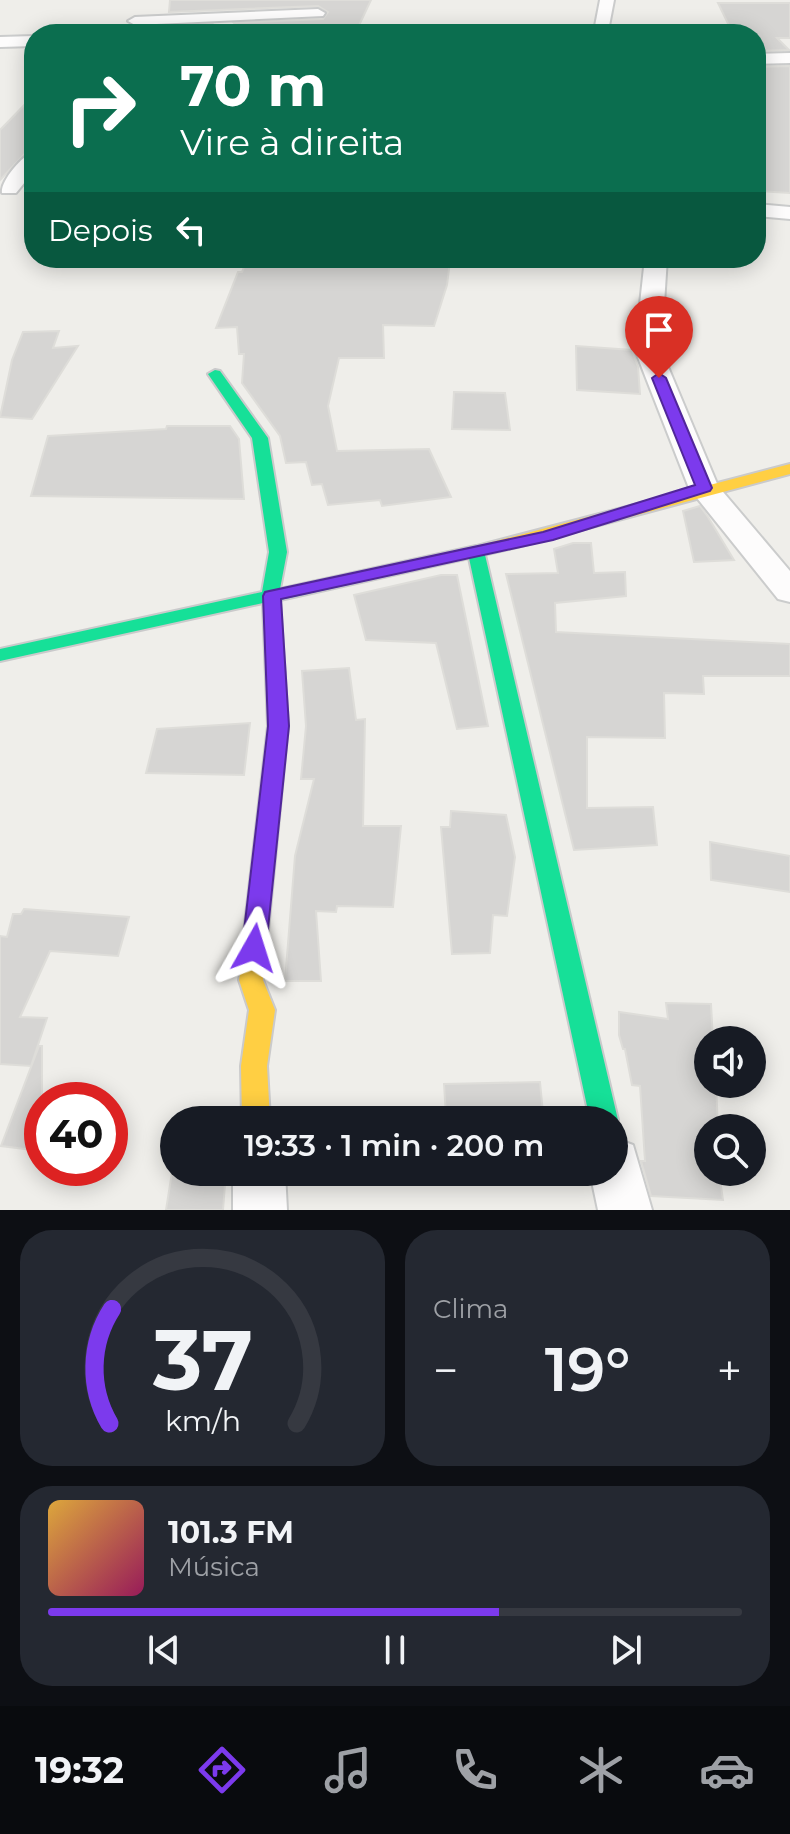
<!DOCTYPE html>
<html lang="pt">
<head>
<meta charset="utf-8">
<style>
  :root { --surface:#171b24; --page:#242831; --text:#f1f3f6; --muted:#9ea1a6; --line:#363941; --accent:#7c3aed }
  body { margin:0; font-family:Montserrat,sans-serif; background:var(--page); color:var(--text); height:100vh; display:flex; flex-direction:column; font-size:30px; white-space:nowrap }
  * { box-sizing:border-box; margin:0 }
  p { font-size:26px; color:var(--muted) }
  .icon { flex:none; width:44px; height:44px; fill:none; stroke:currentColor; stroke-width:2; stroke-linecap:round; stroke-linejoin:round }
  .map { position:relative; height:1210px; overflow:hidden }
  .drawer { display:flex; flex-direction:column; gap:20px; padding:20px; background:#0d0f14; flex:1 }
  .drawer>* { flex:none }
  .top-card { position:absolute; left:24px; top:24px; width:742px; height:244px; border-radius:32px; box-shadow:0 4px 20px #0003; background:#0b6e4f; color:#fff; overflow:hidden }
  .buttons { position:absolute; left:694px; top:1026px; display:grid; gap:16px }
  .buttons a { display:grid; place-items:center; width:72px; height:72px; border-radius:50%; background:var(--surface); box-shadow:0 4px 20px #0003; font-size:40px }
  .speed { position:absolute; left:24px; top:1082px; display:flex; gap:16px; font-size:40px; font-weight:700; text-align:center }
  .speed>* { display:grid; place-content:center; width:104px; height:104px; border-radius:50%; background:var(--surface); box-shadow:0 4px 20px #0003; line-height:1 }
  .speed .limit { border:12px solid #d22; background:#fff; color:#111 }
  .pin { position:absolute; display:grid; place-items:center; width:68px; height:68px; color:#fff; margin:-82px -34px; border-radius:50% 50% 50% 0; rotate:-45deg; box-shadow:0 0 8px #0007 }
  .pin .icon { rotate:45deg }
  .me { position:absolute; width:88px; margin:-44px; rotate:6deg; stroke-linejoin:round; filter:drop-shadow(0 0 6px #0008) }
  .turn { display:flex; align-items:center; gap:28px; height:168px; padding:0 24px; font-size:36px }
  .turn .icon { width:104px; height:104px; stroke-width:2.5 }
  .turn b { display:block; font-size:56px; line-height:68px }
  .then { display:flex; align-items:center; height:76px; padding:0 24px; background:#0003; gap:16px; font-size:30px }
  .big { font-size:60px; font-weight:600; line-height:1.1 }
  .drawer .tile { flex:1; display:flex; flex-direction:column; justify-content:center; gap:12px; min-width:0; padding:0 28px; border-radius:32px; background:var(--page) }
  .drawer .dial { align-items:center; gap:0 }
  .dial svg { height:208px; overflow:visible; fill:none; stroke:var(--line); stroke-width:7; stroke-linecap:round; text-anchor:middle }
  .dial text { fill:var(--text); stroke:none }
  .song { display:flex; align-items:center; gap:24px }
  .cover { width:96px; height:96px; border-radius:12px; background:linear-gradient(135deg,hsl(40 70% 55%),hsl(330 70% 35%)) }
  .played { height:8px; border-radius:4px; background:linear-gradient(90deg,var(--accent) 65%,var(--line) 65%) }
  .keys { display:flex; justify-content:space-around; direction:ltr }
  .heat { display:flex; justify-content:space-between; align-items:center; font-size:44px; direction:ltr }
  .drawer .tiles { flex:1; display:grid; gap:20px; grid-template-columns:1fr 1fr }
  .tile:last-child { grid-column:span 2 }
  .trip { position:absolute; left:160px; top:1106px; width:468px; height:80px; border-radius:40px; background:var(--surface); box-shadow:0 4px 20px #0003; font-weight:600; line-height:80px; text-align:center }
  .menu { display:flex; height:128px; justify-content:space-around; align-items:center; background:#090b0e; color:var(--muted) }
  .menu .icon { width:56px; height:56px }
  .menu .selected { color:var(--accent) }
  .menu b { font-size:36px; color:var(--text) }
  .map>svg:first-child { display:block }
</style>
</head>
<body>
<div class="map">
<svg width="790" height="1210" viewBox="0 0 790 1210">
  <rect width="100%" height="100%" fill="#efeeea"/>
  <!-- building -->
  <path fill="#d6d5d3" stroke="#deddd9" stroke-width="2" d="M170,0H371L355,34H246L234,23L323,19L328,12L318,6L169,12Z
    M718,3H790V38H777L789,50L756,51V34H733Z
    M212,24L204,34H167L168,26Z
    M790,66V193L756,191V67Z
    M34,95V144L0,180V130Z
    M248,258H430L450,261L447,285L434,326L383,325L384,358H339L328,406L337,451L429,449L451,497L382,506L380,500L328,505L322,484L312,485L306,462L286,463L280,436L242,383L244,354H239L237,327L216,328L238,272H242Z
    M59,331L53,348L78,346L32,419L0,417L12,360L23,332Z
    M576,346L632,350L638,367L640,394L577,390Z
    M454,392L505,393L510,430L452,429Z
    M167,426H230L239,439L244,499L31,496L48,436L166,429Z
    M700,506L708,517L734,560L694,562L683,511Z
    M573,543H591L594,573L625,572L626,596L555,603L556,632L790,644V676H703L704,694L664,693L665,738L587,737V808L653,807L657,845L574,850L506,574L558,573L554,549Z
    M441,575H457L488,726L457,729L436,643L366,640L354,595Z
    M349,668L356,720L365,719L363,826H401L393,907L337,906L336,912L316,911L321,981H285L295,856L314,779H301L306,726L302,671Z
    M250,723L244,775L146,773L157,729Z
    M451,811L506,815L515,857L507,916L493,915L490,953L452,954L441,827H450Z
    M710,842L790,856V892L711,880Z
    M24,909L129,917L118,956L50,951L20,1017L47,1018L31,1066L0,1064V936L7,937L13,914H21Z
    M666,1003L711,1004L713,1040H708V1084H716L718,1128H708V1172H719L723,1200L651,1196L641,1161H645L640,1086L632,1085L625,1049H623L619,1035V1012L668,1019Z
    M39,1046H42V1151L1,1146Z
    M540,1082L543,1113L446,1116L444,1084Z
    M172,1172H226L223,1210H166Z"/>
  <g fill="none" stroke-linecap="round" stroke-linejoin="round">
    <defs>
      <path id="street" d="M600,0H614L609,26L614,34H598L595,26Z
        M318,9L325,13L323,16L135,25L128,21L135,17Z
        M34,36V46L0,47V37Z
        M790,53V63L756,64V54Z
        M34,152V171L16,193H2C0,182 22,155 34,152Z
        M756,204L790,207V219L756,216Z
        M645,258H667L661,350L718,486L790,571V602L778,599L689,488L635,350Z
        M614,1138L633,1145L652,1210H598L590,1172H614Z
        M233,1172H285L287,1210H233Z"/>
      <path id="fast" d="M215,370L220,371L268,438L287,552L280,589L476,546H489L492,550L485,555L618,1120L614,1128V1120H590L469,558L280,600L288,726L266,950L262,957L254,960L246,957L242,950L268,726L263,603L0,661V649L262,592L269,552L252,438L208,374Z"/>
      <path id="slow" d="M790,464V474L521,546L483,555L474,550L477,546Z
        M254,940L262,943L266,950L263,980L275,1010L267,1066L270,1120H242L241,1066L249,1010L239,980L246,943Z"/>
    </defs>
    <!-- street casing -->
    <use href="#street" stroke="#cbcccc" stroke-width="4"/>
    <!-- fast casing -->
    <use href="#fast" stroke="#cacacb" stroke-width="4"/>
    <!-- slow casing -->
    <use href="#slow" stroke="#cacacb" stroke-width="4"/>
    <!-- street -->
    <use href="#street" fill="#fdfcfc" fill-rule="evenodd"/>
    <!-- fast -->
    <use href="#fast" fill="#16e098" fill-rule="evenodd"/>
    <!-- slow -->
    <use href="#slow" fill="#ffcf43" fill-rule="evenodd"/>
  </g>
  <!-- route -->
  <path fill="#7c3aed" stroke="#51269a" stroke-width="2" d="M659,373L666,378L712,488L710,491L553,540L281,599L289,726L266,948L263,955L254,958L246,955L242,948L268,726L263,596L265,592L543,532L695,485L652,378Z"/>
</svg>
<div class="buttons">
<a><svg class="icon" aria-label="sound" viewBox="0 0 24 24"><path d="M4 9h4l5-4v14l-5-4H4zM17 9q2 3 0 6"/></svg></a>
<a><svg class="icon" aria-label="search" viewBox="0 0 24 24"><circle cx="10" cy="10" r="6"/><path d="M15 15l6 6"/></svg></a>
</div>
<div class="speed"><div class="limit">40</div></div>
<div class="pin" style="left:659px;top:378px;background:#d93025"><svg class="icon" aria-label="arrive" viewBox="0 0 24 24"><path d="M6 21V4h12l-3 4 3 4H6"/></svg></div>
<svg class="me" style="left:254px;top:948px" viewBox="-20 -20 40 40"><path d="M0-17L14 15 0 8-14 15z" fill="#7c3aed" stroke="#fff" stroke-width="4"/></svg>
<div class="trip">19:33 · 1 min · 200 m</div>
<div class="top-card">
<div class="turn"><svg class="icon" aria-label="right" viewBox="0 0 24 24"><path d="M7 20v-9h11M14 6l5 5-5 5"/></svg><div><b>70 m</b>Vire à direita</div></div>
<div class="then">Depois<svg class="icon" aria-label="left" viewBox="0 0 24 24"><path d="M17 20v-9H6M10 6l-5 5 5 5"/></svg></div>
</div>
</div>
<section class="drawer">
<div class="tiles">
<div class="tile dial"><svg viewBox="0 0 100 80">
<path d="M14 69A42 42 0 1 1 86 69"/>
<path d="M14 69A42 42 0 0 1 15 25" stroke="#7c3aed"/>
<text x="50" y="56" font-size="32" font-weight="700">37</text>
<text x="50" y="72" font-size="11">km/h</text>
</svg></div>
<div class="tile"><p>Clima</p>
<div class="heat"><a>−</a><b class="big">19°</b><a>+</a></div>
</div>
<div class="tile">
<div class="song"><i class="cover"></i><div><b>101.3 FM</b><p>Música</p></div></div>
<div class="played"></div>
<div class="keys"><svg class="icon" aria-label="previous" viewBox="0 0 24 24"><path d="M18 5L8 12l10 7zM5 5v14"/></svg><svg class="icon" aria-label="pause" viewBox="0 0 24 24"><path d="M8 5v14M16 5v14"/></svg><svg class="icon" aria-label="next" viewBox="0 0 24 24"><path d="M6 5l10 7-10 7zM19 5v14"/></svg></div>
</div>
</div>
</section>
<nav class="menu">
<b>19:32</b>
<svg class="icon selected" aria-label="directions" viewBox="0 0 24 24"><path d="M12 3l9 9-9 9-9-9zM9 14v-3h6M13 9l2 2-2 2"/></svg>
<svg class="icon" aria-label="music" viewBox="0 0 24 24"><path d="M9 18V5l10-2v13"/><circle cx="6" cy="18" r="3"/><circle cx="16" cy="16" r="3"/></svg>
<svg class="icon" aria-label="phone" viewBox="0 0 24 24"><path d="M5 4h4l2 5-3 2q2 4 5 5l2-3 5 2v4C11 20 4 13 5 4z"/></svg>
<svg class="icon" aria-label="climate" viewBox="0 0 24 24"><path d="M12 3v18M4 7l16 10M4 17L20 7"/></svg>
<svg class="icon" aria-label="car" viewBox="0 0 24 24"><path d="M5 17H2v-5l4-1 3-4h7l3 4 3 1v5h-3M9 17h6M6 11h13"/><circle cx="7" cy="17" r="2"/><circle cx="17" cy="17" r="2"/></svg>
</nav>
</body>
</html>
